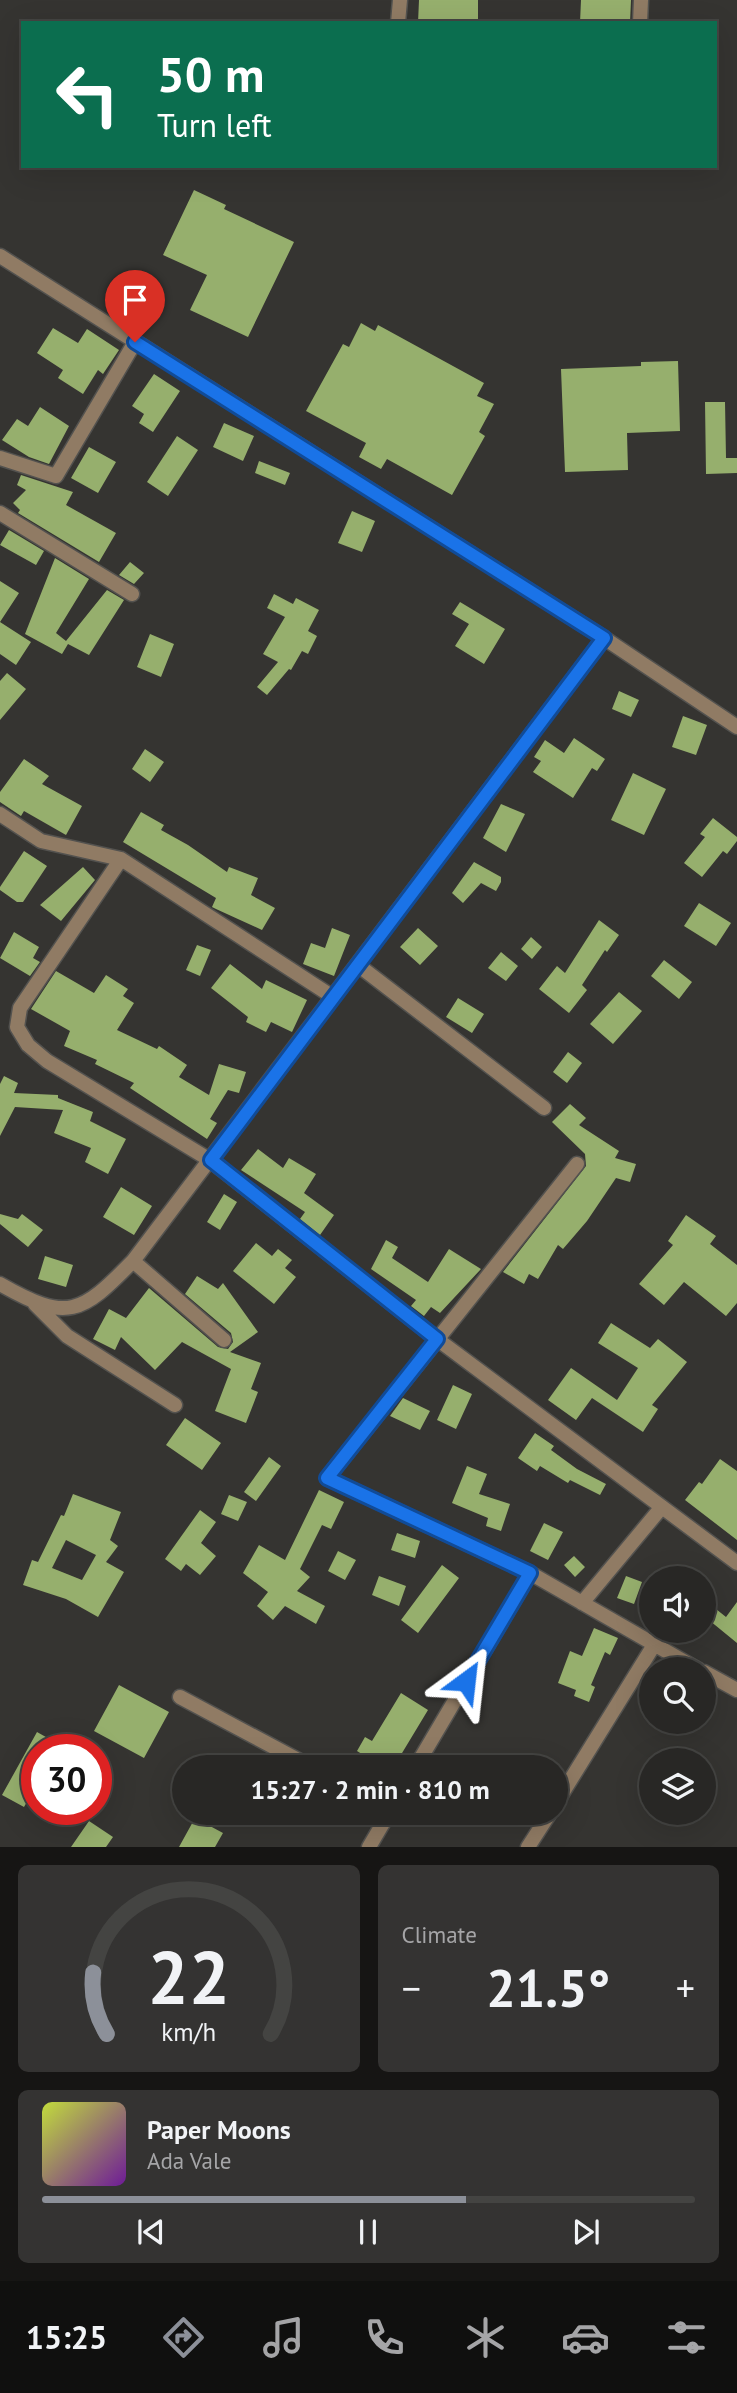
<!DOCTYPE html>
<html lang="en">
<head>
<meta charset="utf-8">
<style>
  :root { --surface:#282725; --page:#343332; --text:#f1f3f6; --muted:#a5a5a7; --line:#444442; --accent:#8c9099 }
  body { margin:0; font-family:"PT Sans",sans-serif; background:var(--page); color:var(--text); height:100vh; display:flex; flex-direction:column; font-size:26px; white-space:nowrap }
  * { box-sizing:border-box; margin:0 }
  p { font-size:23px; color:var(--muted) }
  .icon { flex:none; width:38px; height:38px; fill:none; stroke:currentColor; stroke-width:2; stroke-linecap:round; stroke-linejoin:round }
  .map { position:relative; height:1847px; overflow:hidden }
  .side { display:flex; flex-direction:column; gap:18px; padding:18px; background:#161514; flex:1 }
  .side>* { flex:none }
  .guide { position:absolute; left:21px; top:21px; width:696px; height:147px; border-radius:0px; box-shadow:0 7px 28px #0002,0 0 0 2px var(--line); background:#0b6e4f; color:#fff; overflow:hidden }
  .tools { position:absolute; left:639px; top:1566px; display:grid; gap:14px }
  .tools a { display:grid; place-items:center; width:77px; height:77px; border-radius:50%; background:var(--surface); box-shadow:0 7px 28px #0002,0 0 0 2px var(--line); font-size:35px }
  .speed { position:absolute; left:21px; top:1734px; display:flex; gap:14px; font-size:35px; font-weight:700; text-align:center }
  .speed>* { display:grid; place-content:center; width:91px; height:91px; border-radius:50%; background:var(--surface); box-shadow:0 7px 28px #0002,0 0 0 2px var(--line); line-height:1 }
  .speed .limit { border:10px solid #d22; background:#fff; color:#111 }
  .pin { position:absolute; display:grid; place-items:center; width:60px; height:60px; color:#fff; margin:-72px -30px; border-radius:50% 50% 50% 0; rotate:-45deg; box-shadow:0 0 7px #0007 }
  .pin .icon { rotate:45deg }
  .me { position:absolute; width:77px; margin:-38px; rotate:30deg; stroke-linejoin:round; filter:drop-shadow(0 0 5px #0008) }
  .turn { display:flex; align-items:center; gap:24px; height:147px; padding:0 21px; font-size:32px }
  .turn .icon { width:91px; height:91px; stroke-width:2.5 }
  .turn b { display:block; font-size:49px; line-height:60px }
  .big { font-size:52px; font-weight:600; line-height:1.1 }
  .side .card { flex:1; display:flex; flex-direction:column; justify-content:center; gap:10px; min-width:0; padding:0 24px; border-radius:10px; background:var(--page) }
  .side .dial { align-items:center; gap:0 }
  .dial svg { height:182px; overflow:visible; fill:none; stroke:var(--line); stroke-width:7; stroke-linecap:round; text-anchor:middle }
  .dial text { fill:var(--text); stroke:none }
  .song { display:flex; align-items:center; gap:21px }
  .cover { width:84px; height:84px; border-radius:10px; background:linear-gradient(135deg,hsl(70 70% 55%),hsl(280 70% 35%)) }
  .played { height:7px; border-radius:4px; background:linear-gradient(90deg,var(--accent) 65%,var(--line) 65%) }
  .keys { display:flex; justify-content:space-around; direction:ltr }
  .heat { display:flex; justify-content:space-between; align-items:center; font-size:38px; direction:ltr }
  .side .tiles { flex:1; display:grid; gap:18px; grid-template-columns:1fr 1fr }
  .card:last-child { grid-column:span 2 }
  .trip { position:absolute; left:172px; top:1755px; width:396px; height:70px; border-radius:35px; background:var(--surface); box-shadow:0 7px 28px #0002,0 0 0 2px var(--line); font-weight:600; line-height:70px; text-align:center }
  .tab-bar { display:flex; height:112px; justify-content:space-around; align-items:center; background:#10100f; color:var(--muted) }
  .tab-bar .icon { width:49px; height:49px }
  .tab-bar .selected { color:var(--accent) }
  .tab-bar b { font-size:32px; color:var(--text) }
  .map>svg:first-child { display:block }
</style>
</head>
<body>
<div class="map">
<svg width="737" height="1847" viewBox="0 0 737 1847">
  <rect width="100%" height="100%" fill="#353431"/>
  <!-- building -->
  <path fill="#96af6d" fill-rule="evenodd" d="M419,0H478V23H418Z
    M581,0H631L630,23H580Z
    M194,190L226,205L224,209L294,242L248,337L190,310L207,275L163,255Z
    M361,323L375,331L378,325L484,383L477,396L494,404L479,432L485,436L452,495L387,459L381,469L359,457L366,443L306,411L343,344L349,347Z
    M53,328L78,343L87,329L119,350L103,374L98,370L83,394L58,378L63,370L37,353Z
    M678,361L680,431L627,433L628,470L565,472L561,369L641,366V362Z
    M154,374L180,391L153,432L139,423L144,414L132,406Z
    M705,402H725L726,458H737V473L706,474Z
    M40,407L69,426L49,464L29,457L2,440L17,419L28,426Z
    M224,423L254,436L243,461L213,447Z
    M177,436L198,450L168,496L147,482Z
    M89,447L116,462L98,493L71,478Z
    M259,461L290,473L285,485L255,473Z
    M21,475L73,492L66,505L116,533L99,562L18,513L20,510L13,503L26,490L17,485Z
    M352,511L375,521L362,552L338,543Z
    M9,530L44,551L36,565L0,545Z
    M55,558L89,579L56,633L66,641L107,590L124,600L89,655L68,644L62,654L25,634Z
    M130,562L144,573L134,584L119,575Z
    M0,581L19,593L0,622L31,642L16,665L0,654Z
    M274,594L293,604L296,598L319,610L308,631L317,636L308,654L302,651L291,670L289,669L267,695L257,687L278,662L263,654L285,617L267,608Z
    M460,602L505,629L484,664L455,646L469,624L452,614Z
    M150,634L174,644L161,677L137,667Z
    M7,673L26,689L0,720V681Z
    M619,691L639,700L631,717L612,709Z
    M683,716L707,725L696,755L672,747Z
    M574,738L605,759L597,771L592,768L573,798L533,772L541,761L534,757L545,740L564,753Z
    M145,749L164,762L150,782L132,769Z
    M24,759L49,776L42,784L82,806L66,835L24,811L21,816L0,802V792Z
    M633,773L666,789L644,835L611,820Z
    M501,804L525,814L506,852L483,838Z
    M141,812L164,825L161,830L188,845L227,872L229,867L258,878L251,895L275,908L262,930L216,909L212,907L216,898L123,842Z
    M713,818L737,837V841L727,854L723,851L702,877L684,863L705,837L700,834Z
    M24,851L47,866L23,902H17L0,890V887Z
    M474,862L501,877V882L496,891L481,883L463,903L452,893Z
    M83,867L95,880L61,921L40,905Z
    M699,903L731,923L716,946L684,926Z
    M599,920L619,935L607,952L605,950L582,985L587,990L569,1013L539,989L557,966L565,973Z
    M332,928L350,935L334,976L303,964L311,943L325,948Z
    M418,928L438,946L420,965L400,947Z
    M14,932L39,947L33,958L40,962L30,976L0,958Z
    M531,937L542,947L532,959L521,949Z
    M197,945L211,950L200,976L186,970Z
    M501,952L518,966L506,981L488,968Z
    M664,960L692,982L679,999L651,976Z
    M230,964L262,989L266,980L307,1000L292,1032L271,1022L266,1032L246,1022L248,1017L211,988Z
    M56,971L94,993L106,975L128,989L123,996L134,1003L117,1030L157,1049L159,1046L187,1065L179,1077L209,1095L219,1064L246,1072L239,1093L228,1090L210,1119L217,1123L207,1139L130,1088L134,1083L95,1064L97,1060L64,1046L70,1031L31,1009Z
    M619,992L642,1011L613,1044L590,1024Z
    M458,998L484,1014L472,1033L446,1017Z
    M568,1052L582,1063L567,1083L553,1072Z
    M4,1076L18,1083L14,1093L58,1095V1098L93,1112L90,1121L126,1139L108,1174L85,1162L91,1148L54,1133L63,1110L15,1107L0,1136V1084Z
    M570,1104L586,1118L579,1125L619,1151L615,1158L636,1164L630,1182L616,1178L587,1221L563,1249L558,1245L538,1279L529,1274L524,1284L503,1272L586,1166L585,1154L552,1122Z
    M258,1149L283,1168L289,1158L316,1174L304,1193L334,1215L320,1235L300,1219L305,1212L241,1170Z
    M121,1187L152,1206L134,1235L103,1217Z
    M224,1194L237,1202L220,1230L207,1222Z
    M0,1214L18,1219L22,1214L43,1230L28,1247L0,1224Z
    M686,1215L716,1236L710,1244L737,1265V1303L726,1316L684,1282L664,1305L639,1284L673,1245L668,1241Z
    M386,1240L398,1247L392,1258L428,1282L449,1249L481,1269L440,1313L431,1307L424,1316L411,1306L416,1300L371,1269Z
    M256,1243L272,1256L278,1249L292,1260L285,1268L296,1277L274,1304L233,1271Z
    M45,1256L73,1265L66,1287L38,1279Z
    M197,1276L218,1289L223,1283L258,1332L230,1352L261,1363L251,1389L258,1392L246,1423L215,1411L231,1369L182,1342L155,1370L121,1337L115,1350L93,1339L109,1309L126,1318L149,1288L218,1347L228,1349L233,1342L231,1333L185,1294Z
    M611,1323L650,1348L658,1339L687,1362L652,1405L658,1409L643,1432L592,1398L576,1420L548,1400L571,1368L617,1400L638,1368L598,1343Z
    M453,1385L472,1394L456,1429L437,1420Z
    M403,1398L430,1411L420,1430L390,1416Z
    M185,1418L221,1443L202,1470L166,1445Z
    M535,1433L554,1446L551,1450L577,1469L606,1484L600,1495L570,1480L568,1483L540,1466L537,1471L518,1458Z
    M269,1457L281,1466L256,1501L244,1492Z
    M720,1459L737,1471V1540L685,1500L699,1482L702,1484Z
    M467,1466L487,1474L479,1494L510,1504L501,1531L486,1526L488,1518L452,1503Z
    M319,1490L344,1502L331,1529L322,1525L300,1569L310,1577L297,1591L325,1606L316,1624L285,1606L273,1620L257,1606L268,1592L243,1573L259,1545L285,1560Z
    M73,1494L121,1512L110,1540L118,1546L106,1562L124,1572L98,1617L66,1599L23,1585L32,1560L38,1562L61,1515L64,1516ZM66,1540L96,1555L82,1580L52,1568Z
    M229,1495L247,1502L238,1521L221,1514Z
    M200,1510L216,1522L201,1543L216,1556L200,1575L186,1564L181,1571L165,1559Z
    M544,1523L563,1532L548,1560L530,1551Z
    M397,1533L420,1541L415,1558L391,1550Z
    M338,1551L356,1560L345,1580L328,1571Z
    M574,1556L585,1567L575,1577L564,1565Z
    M442,1565L459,1578L418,1633L401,1620Z
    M379,1576L406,1586L399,1606L372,1595Z
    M626,1576L642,1582L634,1604L617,1598Z
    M737,1602V1643L704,1616L711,1605L726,1617Z
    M594,1628L618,1638L610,1655L605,1652L591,1685L595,1687L589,1702L574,1696L576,1690L558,1683L570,1651L582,1656Z
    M119,1685L169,1712L144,1758L94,1731Z
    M401,1693L428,1710L393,1768H384L357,1751L365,1737L372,1741Z
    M37,1732L69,1750H37V1784L24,1807L2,1795Z
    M195,1818L223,1833L215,1847H179Z
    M89,1821L113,1837L106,1847H71Z"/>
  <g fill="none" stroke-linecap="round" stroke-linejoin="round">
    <defs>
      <path id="street" d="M398,23L400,0
        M640,23L641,0
        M0,256L604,638L737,727
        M0,458L56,476L135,342
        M0,513L132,594
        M0,814L41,841L121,859L333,997
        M121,859L20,1008L17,1027L28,1045L47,1061L210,1160L437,1339L737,1563
        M358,965L544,1108
        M577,1164L327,1478L530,1573L699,1670
        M133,1261L224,1340
        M0,1284C68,1323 81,1314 133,1261L604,638
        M35,1304L67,1336L175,1405
        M582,1603L661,1508
        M704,1672L737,1690
        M180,1697L313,1768
        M415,1768L530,1573
        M555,1805L654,1645
        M369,1847L389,1813
        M528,1847L550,1813"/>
    </defs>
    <!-- street casing -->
    <use href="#street" stroke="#53524f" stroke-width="17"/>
    <!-- street -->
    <use href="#street" stroke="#907b64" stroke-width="14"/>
  </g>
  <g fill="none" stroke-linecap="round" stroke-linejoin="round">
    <defs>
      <path id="route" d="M135,342L604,638L211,1160L437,1339L327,1478L530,1573L466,1681"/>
    </defs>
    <!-- route casing -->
    <use href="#route" stroke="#114b97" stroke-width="18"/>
    <!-- route -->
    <use href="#route" stroke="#1a73e8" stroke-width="12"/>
  </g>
</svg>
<div class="tools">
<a><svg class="icon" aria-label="sound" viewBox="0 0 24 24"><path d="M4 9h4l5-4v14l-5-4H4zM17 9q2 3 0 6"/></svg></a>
<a><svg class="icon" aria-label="search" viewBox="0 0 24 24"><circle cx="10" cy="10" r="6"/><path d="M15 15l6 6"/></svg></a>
<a><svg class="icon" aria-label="layers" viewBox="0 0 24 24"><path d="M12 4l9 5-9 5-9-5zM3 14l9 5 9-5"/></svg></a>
</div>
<div class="speed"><div class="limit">30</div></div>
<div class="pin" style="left:135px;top:342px;background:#d93025"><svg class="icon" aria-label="arrive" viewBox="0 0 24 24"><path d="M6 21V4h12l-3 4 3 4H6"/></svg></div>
<svg class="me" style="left:466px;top:1681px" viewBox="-20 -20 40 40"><path d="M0-17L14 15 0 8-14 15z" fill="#1a73e8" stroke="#fff" stroke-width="4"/></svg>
<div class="trip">15:27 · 2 min · 810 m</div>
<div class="guide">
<div class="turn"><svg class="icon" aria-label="left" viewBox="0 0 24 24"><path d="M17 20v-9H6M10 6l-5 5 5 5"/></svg><div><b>50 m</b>Turn left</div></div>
</div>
</div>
<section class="side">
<div class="tiles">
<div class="card dial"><svg viewBox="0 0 100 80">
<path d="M14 69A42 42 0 1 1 86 69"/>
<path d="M14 69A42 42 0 0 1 8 42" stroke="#8c9099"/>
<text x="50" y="56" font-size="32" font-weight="700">22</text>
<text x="50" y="72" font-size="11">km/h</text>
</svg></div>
<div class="card"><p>Climate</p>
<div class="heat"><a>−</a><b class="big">21.5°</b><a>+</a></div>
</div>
<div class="card">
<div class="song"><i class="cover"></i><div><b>Paper Moons</b><p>Ada Vale</p></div></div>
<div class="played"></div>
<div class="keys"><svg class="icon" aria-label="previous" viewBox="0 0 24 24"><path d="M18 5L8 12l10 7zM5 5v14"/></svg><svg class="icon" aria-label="pause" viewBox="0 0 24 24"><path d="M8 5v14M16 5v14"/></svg><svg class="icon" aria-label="next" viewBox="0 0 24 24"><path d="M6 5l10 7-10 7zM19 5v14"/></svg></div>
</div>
</div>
</section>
<nav class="tab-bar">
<b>15:25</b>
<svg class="icon selected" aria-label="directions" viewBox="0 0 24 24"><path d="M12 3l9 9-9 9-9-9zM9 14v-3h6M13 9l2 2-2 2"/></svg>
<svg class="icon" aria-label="music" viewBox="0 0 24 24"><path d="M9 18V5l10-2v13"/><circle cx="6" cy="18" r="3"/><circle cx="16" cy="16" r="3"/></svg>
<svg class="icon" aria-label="phone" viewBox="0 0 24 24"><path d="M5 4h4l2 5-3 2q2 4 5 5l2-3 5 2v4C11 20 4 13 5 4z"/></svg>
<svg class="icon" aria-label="climate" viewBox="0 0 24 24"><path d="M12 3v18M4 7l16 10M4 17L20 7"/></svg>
<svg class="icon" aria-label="car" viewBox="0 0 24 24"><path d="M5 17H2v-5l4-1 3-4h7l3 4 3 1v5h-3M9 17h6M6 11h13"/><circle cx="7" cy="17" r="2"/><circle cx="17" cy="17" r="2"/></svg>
<svg class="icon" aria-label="filters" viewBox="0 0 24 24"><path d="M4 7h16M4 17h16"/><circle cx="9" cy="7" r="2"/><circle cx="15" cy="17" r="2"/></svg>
</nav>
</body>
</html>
